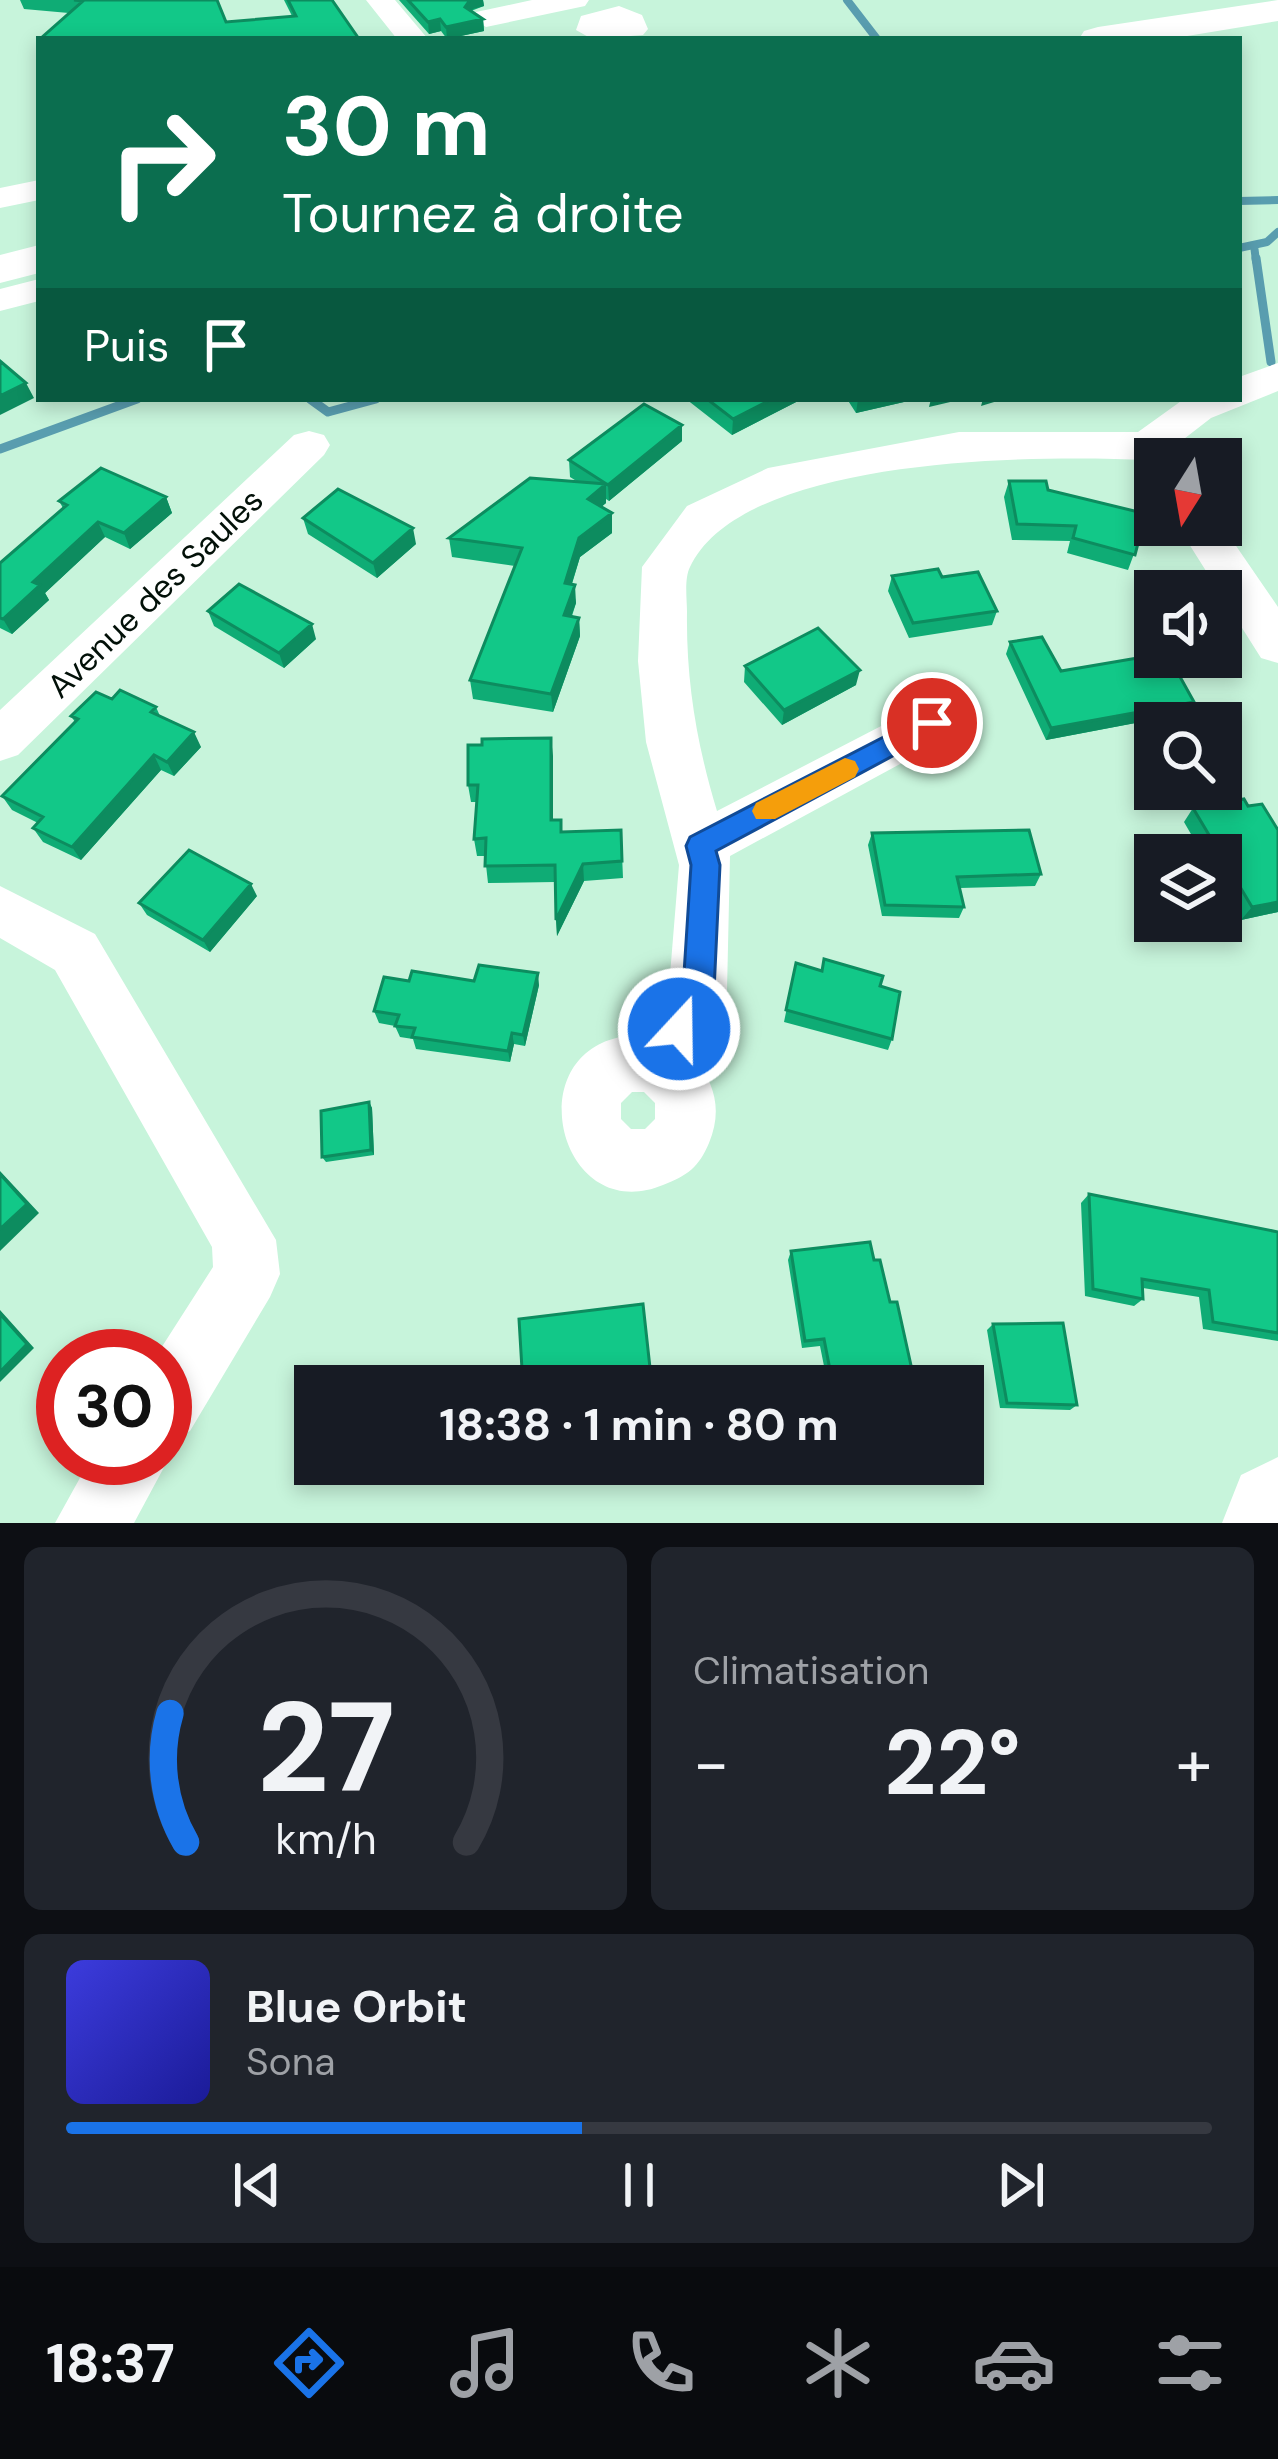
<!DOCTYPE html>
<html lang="fr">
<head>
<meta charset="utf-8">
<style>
  :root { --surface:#171b24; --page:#20242c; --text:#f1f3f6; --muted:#9ea1a6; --line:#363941; --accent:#1a73e8 }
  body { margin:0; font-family:"DM Sans",sans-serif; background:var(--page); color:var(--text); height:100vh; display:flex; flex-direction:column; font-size:45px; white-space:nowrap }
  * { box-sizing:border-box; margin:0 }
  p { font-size:39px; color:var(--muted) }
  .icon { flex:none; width:66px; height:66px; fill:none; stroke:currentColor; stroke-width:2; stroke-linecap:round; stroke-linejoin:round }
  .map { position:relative; height:1523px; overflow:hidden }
  .drawer { display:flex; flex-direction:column; gap:24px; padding:24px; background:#0d0f14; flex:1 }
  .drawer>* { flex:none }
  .hud { position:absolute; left:36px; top:36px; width:1206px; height:366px; border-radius:0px; box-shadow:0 6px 18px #0003; background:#0b6e4f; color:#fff; overflow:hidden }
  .needle { width:78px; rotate:191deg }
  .fabs { position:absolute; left:1134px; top:438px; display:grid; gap:24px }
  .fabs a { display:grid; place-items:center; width:108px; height:108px; border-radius:0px; background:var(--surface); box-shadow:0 6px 18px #0003; font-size:60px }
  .speed { position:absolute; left:36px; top:1329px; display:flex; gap:24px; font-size:60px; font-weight:700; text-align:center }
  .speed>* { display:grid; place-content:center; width:156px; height:156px; border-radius:50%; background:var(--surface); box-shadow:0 6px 18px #0003; line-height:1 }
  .speed .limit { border:18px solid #d22; background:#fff; color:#111 }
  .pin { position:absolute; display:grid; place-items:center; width:102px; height:102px; color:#fff; margin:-51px; border:6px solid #fff; border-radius:50%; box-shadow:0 3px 12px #0007 }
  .me { position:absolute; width:132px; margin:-66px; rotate:21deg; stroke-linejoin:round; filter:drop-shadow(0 0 9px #0008) }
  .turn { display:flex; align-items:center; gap:42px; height:252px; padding:0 48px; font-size:54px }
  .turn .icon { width:156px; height:156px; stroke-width:2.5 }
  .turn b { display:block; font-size:84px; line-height:102px }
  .then { display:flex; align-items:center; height:114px; padding:0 48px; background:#0003; gap:24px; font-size:45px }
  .big { font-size:90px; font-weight:700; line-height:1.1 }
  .drawer .widget { flex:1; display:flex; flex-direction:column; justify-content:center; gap:18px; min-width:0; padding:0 42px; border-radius:18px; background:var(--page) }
  .drawer .dial { align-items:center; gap:0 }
  .dial svg { height:312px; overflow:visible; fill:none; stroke:var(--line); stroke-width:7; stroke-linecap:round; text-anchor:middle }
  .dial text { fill:var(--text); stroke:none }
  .song { display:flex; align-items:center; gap:36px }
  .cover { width:144px; height:144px; border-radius:18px; background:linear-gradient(135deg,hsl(240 70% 55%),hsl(240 70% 35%)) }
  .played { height:12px; border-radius:6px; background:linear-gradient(90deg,var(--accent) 45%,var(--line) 45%) }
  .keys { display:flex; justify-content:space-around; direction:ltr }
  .heat { display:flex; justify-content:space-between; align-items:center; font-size:66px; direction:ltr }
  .drawer .tiles { flex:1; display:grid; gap:24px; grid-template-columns:1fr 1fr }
  .widget:last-child { grid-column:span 2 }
  .trip { position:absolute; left:294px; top:1365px; width:690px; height:120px; border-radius:0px; background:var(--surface); box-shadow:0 6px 18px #0003; font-weight:700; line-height:120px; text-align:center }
  .tab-bar { display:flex; height:192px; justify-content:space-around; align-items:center; background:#090b0e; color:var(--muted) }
  .tab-bar .icon { width:84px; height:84px }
  .tab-bar .on { color:var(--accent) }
  .tab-bar b { font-size:54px; color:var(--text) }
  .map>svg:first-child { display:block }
</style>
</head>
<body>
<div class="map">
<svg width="1278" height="1523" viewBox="0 0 1278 1523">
  <rect width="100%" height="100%" fill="#c7f4db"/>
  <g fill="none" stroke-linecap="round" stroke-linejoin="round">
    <!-- stream-far1 -->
    <path stroke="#599daf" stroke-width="8" d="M847,0L877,39
      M1239,201L1278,200
      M1254,245L1256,261
      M1239,248L1267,242L1278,232"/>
    <!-- stream -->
    <path stroke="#599daf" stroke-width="9" d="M1256,258L1271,362
      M310,399L328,412L376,399
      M0,449L137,399"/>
    <!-- minor -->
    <path fill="#fff" fill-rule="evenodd" d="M366,0H395L428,39H397Z
      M532,0H589L585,6L486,27L471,18L476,12Z
      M619,6L642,15L648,29L643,35L592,39L576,30L581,16Z
      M39,180V200L0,208V188Z
      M39,279V301L0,311V289Z
      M1278,363V391L1211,418L1162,456L1147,460C1039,455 743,455 690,567C684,579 687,599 687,612C686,682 697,745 717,811L914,709L932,703L950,709L957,723L950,737L730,856L727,991L694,1058C716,1084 722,1112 709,1143C699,1167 687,1176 663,1185C554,1230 512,1033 644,1035L669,987L679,865L646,742L638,661L642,567L687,506L768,468L959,432H1138L1184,399H1239V377ZM632,1092H644L655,1103V1119L645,1129H631L621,1119V1103Z
      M309,431L324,435L330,445L324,455L18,755L0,761V710L294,435Z
      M1221,524L1278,607V663L1261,658L1177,525Z
      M0,886L95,934L276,1240L280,1274L270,1297L190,1431L165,1441V1356H156L213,1267L212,1247L55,970L0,938Z
      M165,1449L169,1458L134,1523H55L91,1458H165Z
      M1278,1457V1523H1222L1241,1475Z"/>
    <!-- highway -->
    <path fill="#fff" fill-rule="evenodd" d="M1278,0V21L1169,39H1079L1084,31L1098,27Z
      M39,245V273L0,283V255Z"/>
  </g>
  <!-- wall -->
  <path fill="#0fac75" d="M20,0H217L226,22L292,16L284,0H332L359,39L24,9Z
    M399,0H483L484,6L471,11L483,19L484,31L447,39L441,31L429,34Z
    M686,399H802L732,435Z
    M847,399H917L856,413Z
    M682,441L609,501L606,499V503L601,507L612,533L580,557L572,584L576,603L572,616L579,618L580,636L553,712L473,699L470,680L515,566L452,557L449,538L578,482L570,477L569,460Z
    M1009,481L1048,490L1153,528L1146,544L1138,543L1128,570L1067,553L1070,541L1012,540L1004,497Z
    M166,497L172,513L130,549L105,537L45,593L49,600L12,634L0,628V563L63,508L59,501Z
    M303,518L416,544L377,578L308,534Z
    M892,576L942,577L997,611L992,625L909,638L888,591Z
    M208,611L316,639L284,668L214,626Z
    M1010,642L1061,671L1188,713L1046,740L1006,654Z
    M745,666L856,685L782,725L744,682Z
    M112,699L156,707L160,716L201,747L174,776L161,770L81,860L43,842L33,828L38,823L12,810L2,796L75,722L71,716Z
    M553,756V820L562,832L621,830L623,878L584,881L557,936L555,882L488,883L485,856H477L474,839L477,802H471L468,785Z
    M1193,808L1278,912L1241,920L1221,885V855H1203L1184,822Z
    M872,833L1041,874L1035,886L960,888L964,907L959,918L882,916L868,845Z
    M257,896L210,952L147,915L139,903Z
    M796,963L880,986L892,1039L888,1050L784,1022Z
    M409,981H474L539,985L525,1046L514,1044L510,1062L416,1049L413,1039L400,1037L395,1026L379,1023L374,1011Z
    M369,1102L372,1108L374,1155L326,1162L322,1157Z
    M1089,1194L1278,1232V1341L1203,1329L1199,1297L1143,1288V1299L1134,1306L1085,1296L1081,1203Z
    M791,1251L874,1260L890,1302L912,1370L906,1377L828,1386L820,1346L802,1348L788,1260Z
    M993,1324L1077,1405L1070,1410L1000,1408L987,1330Z"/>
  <!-- shaded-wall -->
  <path fill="#0d8c5f" d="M470,0H483L484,6L473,9L467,19L465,7Z
    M440,19L441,31L429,34L428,22Z
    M483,19L484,31L447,39L446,27Z
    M26,383L34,398L0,415V396Z
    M772,399H802L732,435L733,419Z
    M858,399H917L856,413Z
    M931,399H963L929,407Z
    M983,399H1004L981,406Z
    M682,425V441L609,501L608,485Z
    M606,484V503L588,518V499Z
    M166,497L172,513L130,549L124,533Z
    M612,513V533L580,557L566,602L565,583L579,538Z
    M98,522L105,537L45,593L49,600L12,634L3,619L33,582Z
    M413,528L416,544L377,578L373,563Z
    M575,585L576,603L565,633L564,615Z
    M579,618L580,636L553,712L551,694Z
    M312,624L316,639L284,668L279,653Z
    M860,670L856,685L782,725L784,710Z
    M1194,702L1188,713L1046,740L1051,728Z
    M194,732L201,747L174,776L167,762Z
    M551,738L553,756V838L551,820Z
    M154,755L161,770L81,860L72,847Z
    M583,864L584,881L557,936L556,920Z
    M251,884L257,896L210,952L203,940Z
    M1278,902V912L1241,920L1252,907Z
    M538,973L539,985L525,1046L523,1035Z
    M512,1033L514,1044L510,1062L508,1051Z
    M369,1102L372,1108L374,1155L371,1150Z
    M0,1171L39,1213L0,1251Z
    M0,1310L34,1348L0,1382Z"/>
  <!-- building -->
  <path fill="#12c888" stroke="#0d8c5f" stroke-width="3" d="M74,0H217L226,22L296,16L288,0H332L359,39H40L83,1Z
    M408,0H470L465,7L483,19L446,27L440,19L428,22Z
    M0,361L26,383L0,396Z
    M707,399H772L733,419Z
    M644,404L682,425L608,485L569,460Z
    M101,468L166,497L124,533L98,522L33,582L40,585L3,619L0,618V563L67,505L59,501Z
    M530,478L606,484L588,499L612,513L579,538L565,583L575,585L564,615L579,618L551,694L470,680L522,548L449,538Z
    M1009,481H1046L1048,490L1155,516L1153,528H1142L1135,555L1073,538L1076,526L1017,524Z
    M338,489L413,528L373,563L303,518Z
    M938,569L942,577L978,572L997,611L913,623L892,576Z
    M239,584L312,624L279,653L208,611Z
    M818,628L860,670L784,710L745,666Z
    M1042,637L1061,671L1155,655V657H1169L1194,702L1051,728L1010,642Z
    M120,690L156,707L151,712L194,732L167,762L154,755L72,847L33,828L43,817L2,796L78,719L71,716L96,692L112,699Z
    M551,738V820H561V832L621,830L622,861L583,864L556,920L555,865L485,866L486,838L474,839L478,785H468V745H482V739Z
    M1244,799L1248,806L1262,804L1278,830V902L1252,907L1193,808Z
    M1029,830L1041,874L957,877L964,907L885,905L872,833Z
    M189,850L251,884L203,940L139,903Z
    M824,959L883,976L880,986L900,992L892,1039L786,1010L796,963L822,971Z
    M479,965L538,973L523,1035L512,1033L508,1051L412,1037L415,1028L395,1026L399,1015L374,1011L384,977L409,981L412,971L474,981Z
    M369,1102L371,1150L322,1157L321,1111Z
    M0,1174L27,1204L0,1229Z
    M1089,1194L1278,1232V1333L1213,1322L1209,1290L1142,1279L1143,1299L1093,1289Z
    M870,1242L874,1260H880L890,1302H897L912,1370L832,1380L824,1339L805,1341L791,1251Z
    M643,1304L652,1386H523L519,1319Z
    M0,1314L27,1344L0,1372Z
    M1063,1323L1077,1405L1007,1403L993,1324Z"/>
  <!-- route -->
  <path fill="#1a73e8" stroke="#114b97" stroke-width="3" d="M932,712L941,715L945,723L941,730L716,851L720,865L714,991L690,1039L679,1043L667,1039L663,1029L683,989L691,865L686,846L690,837Z"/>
  <!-- slow -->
  <path fill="#f59e0b" d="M845,758L855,761L859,769L855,777L775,819H756L752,811L756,803Z"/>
  <g text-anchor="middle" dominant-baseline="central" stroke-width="12" stroke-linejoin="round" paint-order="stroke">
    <!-- street labels -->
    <g font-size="33" fill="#021008" stroke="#fff">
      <text transform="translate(155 593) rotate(-44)">Avenue des Saules</text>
    </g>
  </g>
</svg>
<div class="fabs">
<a><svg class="needle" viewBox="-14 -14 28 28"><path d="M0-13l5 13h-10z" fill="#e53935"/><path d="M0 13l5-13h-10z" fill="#9ea1a6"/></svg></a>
<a><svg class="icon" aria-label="sound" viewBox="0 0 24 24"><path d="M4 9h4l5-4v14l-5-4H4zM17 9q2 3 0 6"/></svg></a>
<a><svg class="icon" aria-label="search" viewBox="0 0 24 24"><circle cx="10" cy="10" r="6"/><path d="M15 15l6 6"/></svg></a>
<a><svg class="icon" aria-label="layers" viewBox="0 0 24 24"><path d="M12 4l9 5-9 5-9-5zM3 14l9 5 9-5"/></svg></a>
</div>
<div class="speed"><div class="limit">30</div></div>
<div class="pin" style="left:932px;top:723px;background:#d93025"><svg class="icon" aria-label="arrive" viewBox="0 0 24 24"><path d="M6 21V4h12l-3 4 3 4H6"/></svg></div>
<svg class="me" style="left:679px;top:1029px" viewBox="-20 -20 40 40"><circle r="17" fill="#1a73e8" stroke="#fff" stroke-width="3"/><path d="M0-11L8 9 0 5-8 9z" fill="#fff"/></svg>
<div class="trip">18:38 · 1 min · 80 m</div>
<div class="hud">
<div class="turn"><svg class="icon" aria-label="right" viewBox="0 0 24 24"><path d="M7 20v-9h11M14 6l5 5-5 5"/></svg><div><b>30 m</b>Tournez à droite</div></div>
<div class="then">Puis<svg class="icon" aria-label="arrive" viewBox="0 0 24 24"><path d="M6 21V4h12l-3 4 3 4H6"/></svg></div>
</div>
</div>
<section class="drawer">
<div class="tiles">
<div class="widget dial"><svg viewBox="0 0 100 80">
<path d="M14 69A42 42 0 1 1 86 69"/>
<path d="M14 69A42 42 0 0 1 10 36" stroke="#1a73e8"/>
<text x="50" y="56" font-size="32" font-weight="700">27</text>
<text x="50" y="72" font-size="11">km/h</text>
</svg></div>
<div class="widget"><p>Climatisation</p>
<div class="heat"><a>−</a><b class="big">22°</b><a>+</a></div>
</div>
<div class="widget">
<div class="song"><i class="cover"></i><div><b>Blue Orbit</b><p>Sona</p></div></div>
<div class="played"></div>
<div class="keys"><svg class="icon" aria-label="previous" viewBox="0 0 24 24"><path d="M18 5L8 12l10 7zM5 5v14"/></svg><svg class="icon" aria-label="pause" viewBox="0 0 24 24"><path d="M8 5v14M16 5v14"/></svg><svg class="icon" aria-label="next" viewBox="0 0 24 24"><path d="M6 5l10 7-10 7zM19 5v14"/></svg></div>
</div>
</div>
</section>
<nav class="tab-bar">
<b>18:37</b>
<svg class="icon on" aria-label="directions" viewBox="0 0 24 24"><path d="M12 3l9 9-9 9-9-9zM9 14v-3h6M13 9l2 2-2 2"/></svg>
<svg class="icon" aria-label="music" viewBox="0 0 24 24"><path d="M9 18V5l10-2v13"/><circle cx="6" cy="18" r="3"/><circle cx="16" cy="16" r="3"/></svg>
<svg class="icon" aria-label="phone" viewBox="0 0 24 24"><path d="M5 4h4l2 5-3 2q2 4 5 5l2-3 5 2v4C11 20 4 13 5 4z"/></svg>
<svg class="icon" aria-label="climate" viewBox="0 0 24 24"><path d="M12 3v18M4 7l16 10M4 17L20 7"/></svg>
<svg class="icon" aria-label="car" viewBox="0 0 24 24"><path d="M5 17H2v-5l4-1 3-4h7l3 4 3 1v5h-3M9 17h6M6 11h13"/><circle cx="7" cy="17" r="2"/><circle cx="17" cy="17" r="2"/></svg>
<svg class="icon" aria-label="filters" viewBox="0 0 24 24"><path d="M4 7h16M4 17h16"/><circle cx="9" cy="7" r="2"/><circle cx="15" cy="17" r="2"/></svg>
</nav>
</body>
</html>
